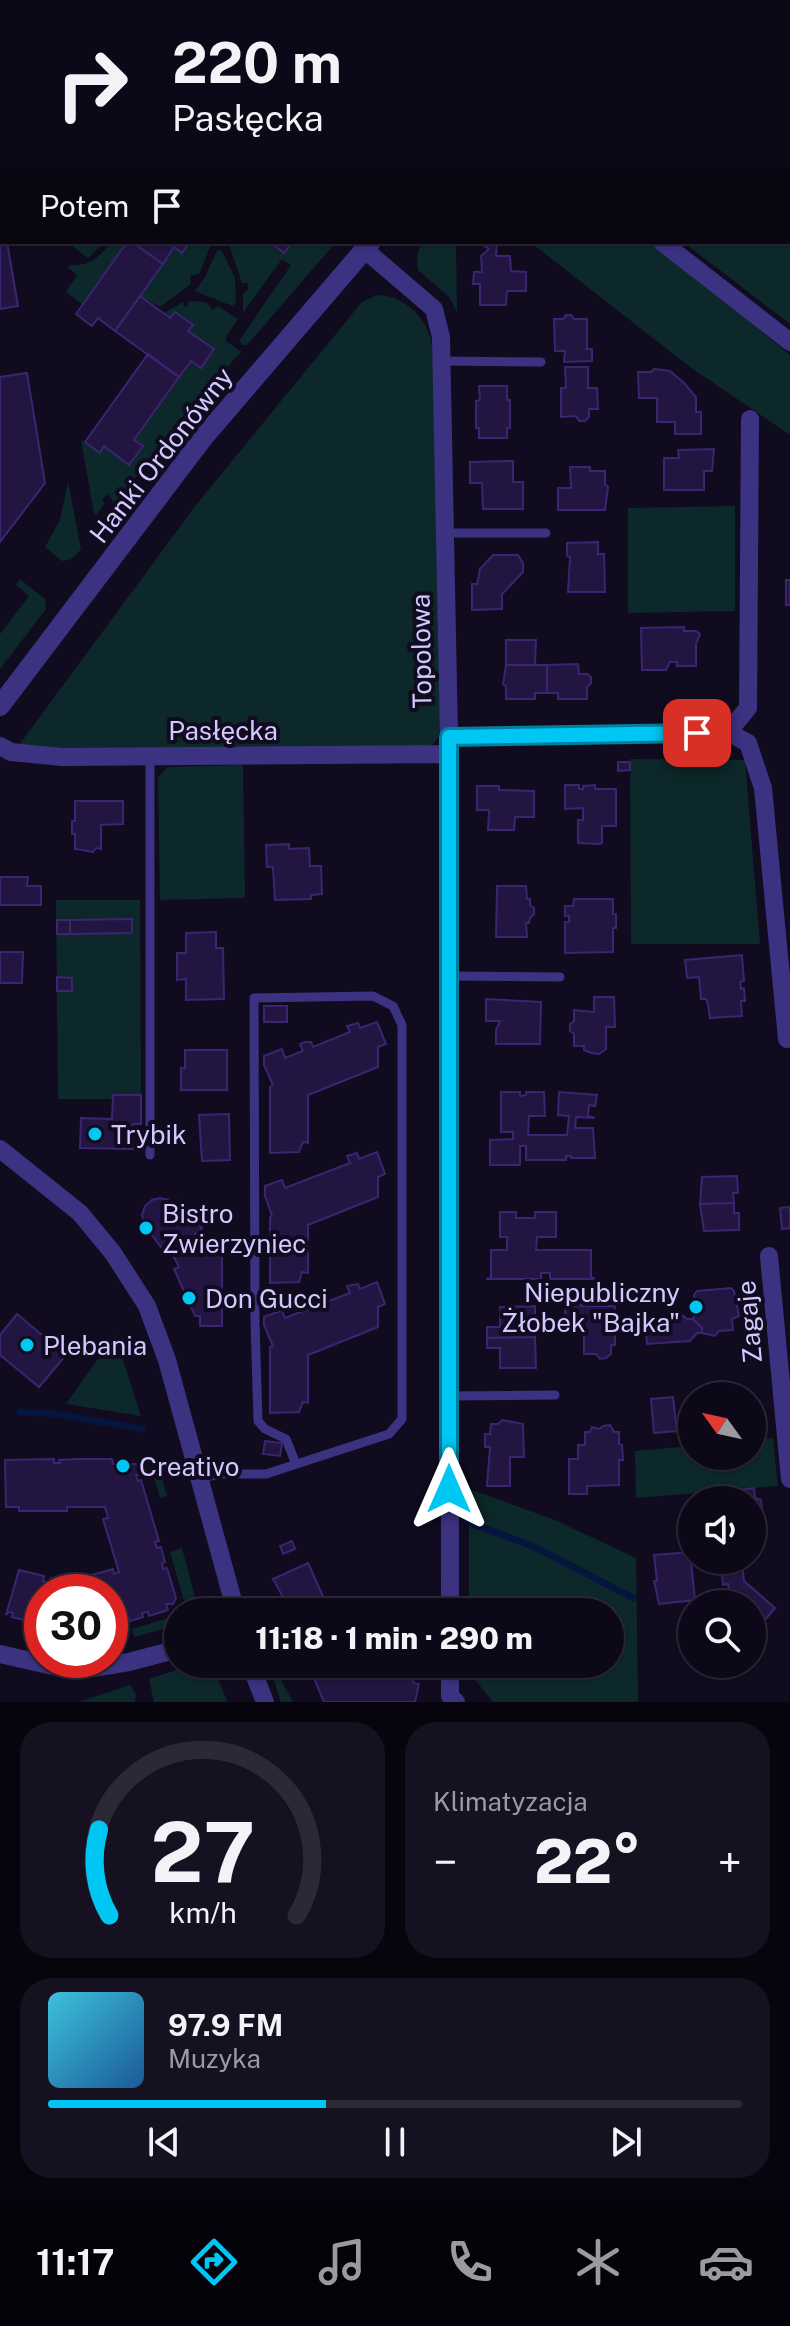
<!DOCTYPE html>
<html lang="pl">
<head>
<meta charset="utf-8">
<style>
  :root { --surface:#0c0817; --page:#151120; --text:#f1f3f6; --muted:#9a9aa1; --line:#2c2936; --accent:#00c6f4 }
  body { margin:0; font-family:"Public Sans",sans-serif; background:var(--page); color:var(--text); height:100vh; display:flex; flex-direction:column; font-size:30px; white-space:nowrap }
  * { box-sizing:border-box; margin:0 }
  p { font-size:26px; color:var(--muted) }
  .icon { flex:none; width:44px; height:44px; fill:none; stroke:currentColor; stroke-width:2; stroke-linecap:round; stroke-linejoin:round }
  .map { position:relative; height:1702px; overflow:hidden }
  .details { display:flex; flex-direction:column; gap:20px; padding:20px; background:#07040d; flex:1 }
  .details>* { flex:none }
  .banner { position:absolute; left:0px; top:0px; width:790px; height:244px; box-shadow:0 2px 6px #0004,0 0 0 2px var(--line); background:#0c0817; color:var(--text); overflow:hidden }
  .needle { width:52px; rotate:303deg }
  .buttons { position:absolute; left:678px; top:1382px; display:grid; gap:16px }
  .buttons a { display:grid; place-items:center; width:88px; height:88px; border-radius:50%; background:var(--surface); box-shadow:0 2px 6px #0004,0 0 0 2px var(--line); font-size:40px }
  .speed { position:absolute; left:24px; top:1574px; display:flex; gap:16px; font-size:40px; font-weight:700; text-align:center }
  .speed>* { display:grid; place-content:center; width:104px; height:104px; border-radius:50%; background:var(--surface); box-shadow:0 2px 6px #0004,0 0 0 2px var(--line); line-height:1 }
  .speed .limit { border:12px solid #d22; background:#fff; color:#111 }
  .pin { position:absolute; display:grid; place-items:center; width:68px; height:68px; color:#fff; margin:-34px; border-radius:16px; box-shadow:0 4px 12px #0006 }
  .me { position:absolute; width:88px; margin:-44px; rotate:0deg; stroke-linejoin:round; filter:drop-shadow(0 0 6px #0008) }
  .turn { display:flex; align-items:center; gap:28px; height:168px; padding:0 40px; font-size:36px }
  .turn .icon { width:104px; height:104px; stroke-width:2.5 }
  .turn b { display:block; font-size:56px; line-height:68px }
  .then { display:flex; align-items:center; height:76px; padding:0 40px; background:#0003; gap:16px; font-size:30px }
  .big { font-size:60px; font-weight:800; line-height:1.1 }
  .details .card { flex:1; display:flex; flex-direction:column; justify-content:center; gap:12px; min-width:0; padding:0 28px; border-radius:32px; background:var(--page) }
  .details .dial { align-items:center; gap:0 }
  .dial svg { height:208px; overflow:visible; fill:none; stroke:var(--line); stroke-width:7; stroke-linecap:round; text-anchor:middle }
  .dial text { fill:var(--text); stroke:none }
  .song { display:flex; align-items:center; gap:24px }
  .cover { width:96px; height:96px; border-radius:12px; background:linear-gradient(135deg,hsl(190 70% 55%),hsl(210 70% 35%)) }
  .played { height:8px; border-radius:4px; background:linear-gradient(90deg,var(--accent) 40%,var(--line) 40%) }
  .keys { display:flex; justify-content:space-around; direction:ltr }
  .heat { display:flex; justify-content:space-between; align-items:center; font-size:44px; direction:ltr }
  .details .tiles { flex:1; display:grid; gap:20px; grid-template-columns:1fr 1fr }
  .card:last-child { grid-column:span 2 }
  .trip { position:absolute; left:164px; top:1598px; width:460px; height:80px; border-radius:40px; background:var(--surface); box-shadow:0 2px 6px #0004,0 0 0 2px var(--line); font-weight:800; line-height:80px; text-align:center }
  .menu { display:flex; height:128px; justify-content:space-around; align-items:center; background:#050309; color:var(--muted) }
  .menu .icon { width:56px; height:56px }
  .menu .selected { color:var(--accent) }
  .menu b { font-size:36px; color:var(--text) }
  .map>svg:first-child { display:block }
</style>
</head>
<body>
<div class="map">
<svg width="790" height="1702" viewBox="0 0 790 1702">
  <rect width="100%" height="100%" fill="#100b1f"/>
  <!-- green -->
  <path fill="#0d282a" d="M635,0H790V324L683,242H788V2H634Z
    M67,242H104L88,258Z
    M111,242H126L82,304L66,292L77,275L68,268L70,265C91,266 99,257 111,242Z
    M190,242H212L199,274L190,276L191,284L160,307L140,296L175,248L182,253Z
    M228,242H269L284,253L292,242H336L247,345H243L239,341L291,265L282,259L243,313V294L249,288L247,283H242Z
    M421,242H456L457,312L449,297L418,270L417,256Z
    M530,242H653L790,355V435L690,367Z
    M221,249L235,278L236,303L232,306L195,291L205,277L217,251Z
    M377,295C400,295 423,313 430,337C433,347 433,359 434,370L442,724C439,740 436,745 421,749H57L19,745L196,505L362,302Z
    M198,301L208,303L212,310L218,306L238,319L226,336V341L241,352L185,413L100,524L114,502L107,494L102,500L105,503L96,515L94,513L81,440L100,453L105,447L130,465L143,446L135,440L191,362L201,368L215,350L189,331L193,324L175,312L170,317L164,313L183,302L185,307L188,306L187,302Z
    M68,482L81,549L72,559L62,561L45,547L60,520Z
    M735,506V611L628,613V508Z
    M20,579L45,599L46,609L0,669V634L29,596L16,585Z
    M630,759L745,760L760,944H631Z
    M243,765L245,898L160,900L158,778L167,767Z
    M56,900H140L141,1095H113V1099H58Z
    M115,1335L141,1416L66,1404Z
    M773,1438L778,1486L636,1498L635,1451L692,1446V1456H752V1440Z
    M156,1459L167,1496L160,1498L149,1461Z
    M469,1489L555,1520L636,1558L638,1702H493L469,1672V1664H610V1612H469Z
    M182,1548L196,1601L185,1604L170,1552Z
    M178,1615V1625L134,1637L132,1629Z
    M194,1664L217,1678L228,1702H154L149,1679Z
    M271,1671L279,1676L293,1702H281Z
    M130,1685L136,1694L135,1702H79Z"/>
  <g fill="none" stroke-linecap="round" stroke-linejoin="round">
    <!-- stream -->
    <path stroke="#05153e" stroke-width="7" d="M20,1412L56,1414L142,1429
      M468,1522L535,1547L633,1598"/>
  </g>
  <!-- building -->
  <path fill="#221542" stroke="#3b2570" stroke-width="2" d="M102,0H145L148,2H101Z
    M0,240L7,242L18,306L0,309Z
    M127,242H132L163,264L115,331L98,318L92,326L76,314Z
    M132,242H190L182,253L174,247L163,264Z
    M270,242H292L284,253Z
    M478,242H497L496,256H510L511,271L526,272V291H507L506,305H480V284H473L474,272H482L481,256L489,249Z
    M140,296L170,318L175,312L193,325L188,331L214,349L201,368L191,361L179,377L115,331Z
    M566,315H571L574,319H587V349H592V361L564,362L565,351H555L554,319H563Z
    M148,354L179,377L134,440L143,446L129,465L104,446L100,453L85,442Z
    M565,367H588V388H597L598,409H589V417L585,421H579L576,416L561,417V388H566Z
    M654,369L670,371L685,384L696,397V412H701V434H675V422H657V398H639L638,372H651Z
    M27,373L45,483L0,542V377Z
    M479,386H507V400H510V428H507V438H479V428H476V401L480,400Z
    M714,449L712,471H704V490H664V458H679L678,450Z
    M513,461V482H523V509H483L482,483H470V462Z
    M570,467H590V471H605V484L608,487L605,510H558V488H571Z
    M598,542V554H604L605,592H568L570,557L567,556V543Z
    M493,555H518L523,563V572L502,594V609L472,610V584H477L480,569Z
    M786,580H790V605H786Z
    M684,627V631H696L700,634L696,644V666H677V662H670L666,670H642L641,628Z
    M506,640H536L535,665H506Z
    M578,664L579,674H587L591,677V683L587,687V699H558V693H547V665Z
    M506,665H547V693H535V699H506V687L503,684Z
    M618,762H630V770L618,771Z
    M565,785H579V789H583V786L595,785V789H616V826H602V843L600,844L578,843V820H583V808L565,809Z
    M477,786H499V790L534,791V817H515L514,830H488L489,810H477Z
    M75,801H123V824L101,825V849L96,848L93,852L75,849V834H72V821H75Z
    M289,844V849L309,848L310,866H321L322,894L311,895V899L275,900L273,867H267L266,845Z
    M0,877H28L27,886H41V905H0Z
    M497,886H526L527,899H530V905L534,908V914L530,918L529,923H526L527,937H496Z
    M574,899H613V914H616V928H613V952L565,953V922H569V916H565V906H573Z
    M132,919V933L70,934V920Z
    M57,920H70V934H57Z
    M216,932V948H223L224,999L186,1000V979L177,980V953H186V933Z
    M0,952H23L22,983H0Z
    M742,955L744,981L740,982L741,989L744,988L745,1001H741L742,1016L710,1018L708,1004L706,999H701L699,977L687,978L685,960Z
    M57,977L72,978V991H57Z
    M594,997H614L615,1027H606V1049L599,1054L591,1053L584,1050V1046H574V1034L570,1031V1024L574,1021V1010L594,1012Z
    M486,999L541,1002L540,1044H496V1030L500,1021H486Z
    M264,1006H287V1022H264Z
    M377,1022L386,1044L378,1047V1067L308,1095V1143L303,1142L299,1152L270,1153V1087L273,1085L264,1065V1056L282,1049L285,1058L303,1051L300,1044L305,1042H311L313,1047L350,1032L347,1026L358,1023L360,1028Z
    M185,1050H227V1090H181V1068H185Z
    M501,1092H520V1096L526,1095V1092H544L545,1116H529L528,1135H567L569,1116L558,1115L559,1092L597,1095L595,1106L589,1105L588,1116L595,1118L576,1117L575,1128H593L595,1158H571V1156H566V1160H526V1146H520V1165H490V1140L513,1139V1132H501Z
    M113,1095H141V1124H133V1149L80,1148L81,1118L112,1119Z
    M229,1114L230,1160L202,1161L199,1115Z
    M377,1152L385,1174L378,1177V1197L308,1225V1273L302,1272L299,1282L270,1283V1217L272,1216L265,1196V1186L282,1180L285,1188L350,1163L347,1156L357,1153L359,1159Z
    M737,1176L738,1193H733L734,1203L700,1204L702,1177Z
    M160,1198L168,1200L175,1206L181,1201L202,1228L195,1234L200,1242L222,1241V1326H200V1316H195L174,1269L179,1267L176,1261L168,1247L163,1250L144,1224L142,1215L145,1206L152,1200Z
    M734,1203V1213H739V1230L704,1231L700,1204Z
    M790,1207V1228L782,1229L780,1208Z
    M500,1212H516V1218H535V1212H556V1237H537L536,1250H591V1277L595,1279H550V1273H541V1279H486L491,1278V1250H507V1237H500Z
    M377,1282L385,1304L378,1307V1327L308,1355V1403L303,1402L299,1412L270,1413V1347L273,1346L264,1325V1317L282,1310L285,1318L350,1293L347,1286L358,1284L360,1289Z
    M731,1288L734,1291L739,1316L732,1319L733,1330L719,1331L715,1336L702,1333V1328L693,1319L695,1310L694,1295L697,1291Z
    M565,1301H581V1306H615V1345H611V1354L606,1358L600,1359L596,1354H584V1334H565Z
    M535,1306V1337L487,1338V1327H500V1307Z
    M17,1314L66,1355L39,1387L0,1355V1335Z
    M682,1315L687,1319H693L702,1328V1333H697L690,1341L647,1344L645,1317Z
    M535,1337L536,1368H500V1348H487V1338Z
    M673,1397L677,1431L654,1433L651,1399Z
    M502,1420L523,1424L524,1457H510V1486H487L490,1447H485V1434H490L491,1424H498Z
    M610,1425L614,1432H619V1444L622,1445L623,1460H619V1485L587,1486V1494H569V1459H578V1445H585V1432H590L592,1427L599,1429L603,1426Z
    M265,1441L282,1443L280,1456L263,1454Z
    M54,1459V1463H60L59,1460L78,1459H112L113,1464H137L140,1474L136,1475L138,1481L141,1480L159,1541L155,1542L157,1548L161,1547L165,1562L162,1563L163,1569L167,1568L176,1598L173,1604H166L168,1610L149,1616L148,1612L142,1613L143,1617L130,1621L129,1617L123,1619L124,1622L115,1625L113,1618L110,1619V1592H42V1625L36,1623L37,1619H33L32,1622L12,1617L13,1613L9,1612L6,1615L19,1570L44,1576L43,1581L50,1583L51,1578L67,1582L113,1569L114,1574L119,1572L103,1519L108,1518L105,1507H67V1511H19V1507H6L5,1460Z
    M754,1488L755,1498L761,1500L762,1509L758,1511L759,1524L752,1525V1500H731L730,1491Z
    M292,1541L295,1549L283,1554L280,1546Z
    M690,1552L695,1600L659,1604L654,1581H657L654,1555Z
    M742,1562L744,1581L775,1608L753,1634L752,1604H723L730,1596L728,1584L723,1585L721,1564Z
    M308,1563L330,1612H285L279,1599L283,1597L273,1579Z
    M308,1664H352L360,1673L381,1677L384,1664H416L413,1683L419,1684L415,1702H324Z"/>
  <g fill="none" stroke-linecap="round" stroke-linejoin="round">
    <!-- service -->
    <path stroke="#3c3282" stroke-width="9" d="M442,361L541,362
      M444,533H546
      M450,976L560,977
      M150,1155V756
      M449,1396L555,1395
      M199,1478L222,1474H266L389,1434L402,1419V1025L393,1006L373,996L254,998L255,1323L258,1421L265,1429L286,1439L296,1464"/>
    <!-- minor -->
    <path stroke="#3c3282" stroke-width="18" d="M322,0L325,2
      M356,2L358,0
      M662,242L790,342
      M364,249L434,309L441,337L449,737L450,1612
      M728,732L748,743L763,788L787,1039
      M449,737L728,732L748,708L750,419
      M0,746L11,752L62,757L449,754
      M0,1149L80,1213L113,1253L147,1306L167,1360L236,1612
      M769,1256L790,1479
      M0,1654L75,1671L129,1662L178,1649
      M250,1664L265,1702
      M450,1664V1696L456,1702"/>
    <!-- tertiary -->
    <path stroke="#3c3282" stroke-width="20" d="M574,2L576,0
      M0,706L203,438L371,242"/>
  </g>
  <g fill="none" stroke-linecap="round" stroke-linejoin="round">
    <defs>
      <path id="route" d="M449,1489V737L697,733"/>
    </defs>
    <!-- route casing -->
    <use href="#route" stroke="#00819f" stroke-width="20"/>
    <!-- route -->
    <use href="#route" stroke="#00c6f4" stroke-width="14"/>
  </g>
  <!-- markers -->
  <g fill="#00c6f4" stroke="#100b1f" stroke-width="3">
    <circle cx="95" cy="1134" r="8"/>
    <circle cx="146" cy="1228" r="8"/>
    <circle cx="189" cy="1298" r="8"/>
    <circle cx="696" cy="1307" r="8"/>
    <circle cx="27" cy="1345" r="8"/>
    <circle cx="123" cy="1466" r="8"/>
  </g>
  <g text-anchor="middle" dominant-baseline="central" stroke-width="8" stroke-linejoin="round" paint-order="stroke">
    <!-- street labels -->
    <g font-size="26" fill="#d4c9ff" stroke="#100b1f">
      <text transform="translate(161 455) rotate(-52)">Hanki Ordonówny</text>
      <text transform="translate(421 651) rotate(-91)">Topolowa</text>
      <text x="223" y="730">Pasłęcka</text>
      <text transform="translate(749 1322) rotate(-95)">Zagaje</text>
    </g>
    <!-- poi labels -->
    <g font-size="26" fill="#d4c9ff" stroke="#100b1f" text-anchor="start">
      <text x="111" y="1134">Trybik</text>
      <text x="162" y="1213">Bistro<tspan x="162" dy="30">Zwierzyniec</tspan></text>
      <text x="680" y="1292" text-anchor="end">Niepubliczny<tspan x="680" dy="30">Żłobek "Bajka"</tspan></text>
      <text x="205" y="1298">Don Gucci</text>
      <text x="43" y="1345">Plebania</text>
      <text x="139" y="1466">Creativo</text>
    </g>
  </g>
</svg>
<div class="buttons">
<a><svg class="needle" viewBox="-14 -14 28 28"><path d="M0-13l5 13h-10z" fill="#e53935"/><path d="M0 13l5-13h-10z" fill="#9a9aa1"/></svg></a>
<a><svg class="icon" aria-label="sound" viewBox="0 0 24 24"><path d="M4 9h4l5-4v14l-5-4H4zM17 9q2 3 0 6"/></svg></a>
<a><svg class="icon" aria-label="search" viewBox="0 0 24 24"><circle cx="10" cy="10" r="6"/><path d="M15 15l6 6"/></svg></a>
</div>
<div class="speed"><div class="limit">30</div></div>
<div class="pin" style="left:697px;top:733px;background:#d93025"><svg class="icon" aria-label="arrive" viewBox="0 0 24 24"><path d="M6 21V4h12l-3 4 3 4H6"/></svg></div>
<svg class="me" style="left:449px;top:1489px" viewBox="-20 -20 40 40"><path d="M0-17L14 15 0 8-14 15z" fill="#00c6f4" stroke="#fff" stroke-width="4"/></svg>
<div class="trip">11:18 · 1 min · 290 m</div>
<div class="banner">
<div class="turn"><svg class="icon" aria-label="right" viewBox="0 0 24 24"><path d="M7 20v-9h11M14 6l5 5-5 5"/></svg><div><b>220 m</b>Pasłęcka</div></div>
<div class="then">Potem<svg class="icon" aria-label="arrive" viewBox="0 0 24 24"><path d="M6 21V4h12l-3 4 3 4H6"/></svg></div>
</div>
</div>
<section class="details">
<div class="tiles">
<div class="card dial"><svg viewBox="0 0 100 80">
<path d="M14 69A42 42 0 1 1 86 69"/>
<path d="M14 69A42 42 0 0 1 10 36" stroke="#00c6f4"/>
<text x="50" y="56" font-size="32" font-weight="700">27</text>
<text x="50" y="72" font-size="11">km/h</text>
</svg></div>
<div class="card"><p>Klimatyzacja</p>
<div class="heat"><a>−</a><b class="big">22°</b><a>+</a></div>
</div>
<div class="card">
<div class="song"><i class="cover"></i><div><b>97.9 FM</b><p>Muzyka</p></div></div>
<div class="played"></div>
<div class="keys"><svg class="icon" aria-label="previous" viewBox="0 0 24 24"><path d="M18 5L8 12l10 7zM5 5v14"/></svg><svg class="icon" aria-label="pause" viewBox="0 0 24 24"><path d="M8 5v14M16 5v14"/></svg><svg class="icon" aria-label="next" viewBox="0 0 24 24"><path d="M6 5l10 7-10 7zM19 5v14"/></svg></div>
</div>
</div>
</section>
<nav class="menu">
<b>11:17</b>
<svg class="icon selected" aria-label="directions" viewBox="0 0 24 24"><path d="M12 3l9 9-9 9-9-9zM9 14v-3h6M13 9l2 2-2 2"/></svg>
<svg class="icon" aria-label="music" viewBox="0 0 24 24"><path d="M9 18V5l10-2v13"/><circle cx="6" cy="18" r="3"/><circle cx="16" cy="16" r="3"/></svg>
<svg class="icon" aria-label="phone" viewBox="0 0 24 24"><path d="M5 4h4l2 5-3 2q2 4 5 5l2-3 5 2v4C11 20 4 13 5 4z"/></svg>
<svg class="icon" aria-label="climate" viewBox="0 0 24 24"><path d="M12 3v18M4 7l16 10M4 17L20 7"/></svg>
<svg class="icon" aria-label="car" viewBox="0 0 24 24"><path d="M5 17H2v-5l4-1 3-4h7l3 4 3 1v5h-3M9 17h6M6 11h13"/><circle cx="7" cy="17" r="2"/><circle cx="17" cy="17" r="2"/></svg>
</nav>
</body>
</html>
